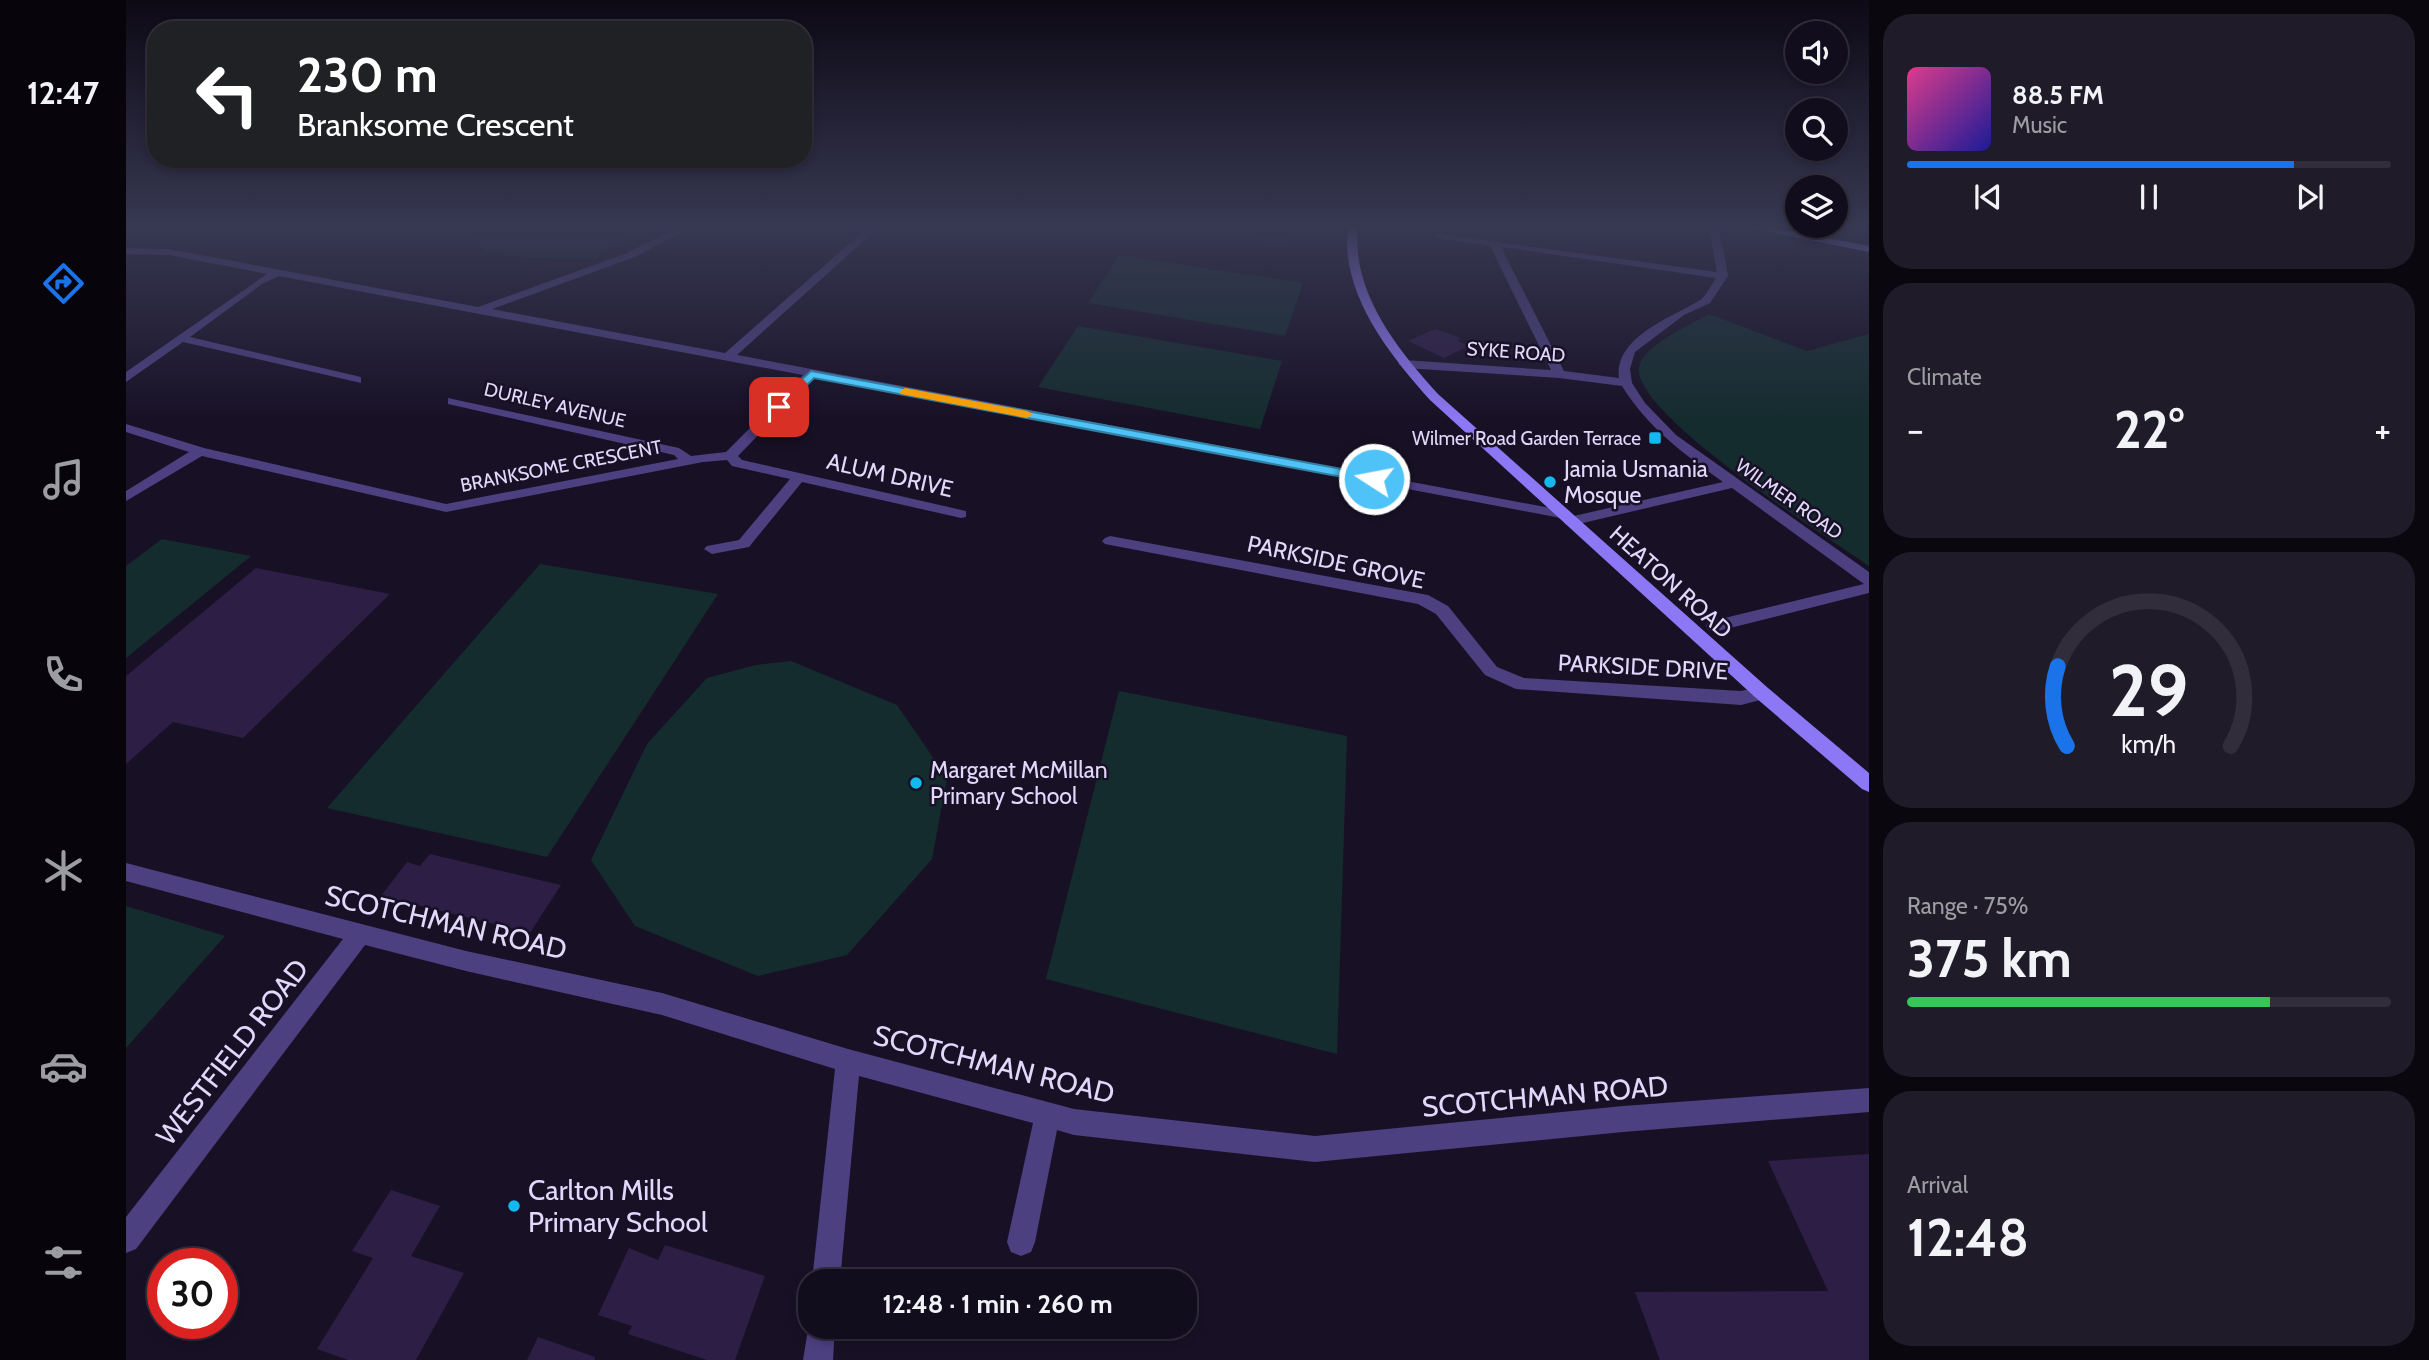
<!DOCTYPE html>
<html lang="en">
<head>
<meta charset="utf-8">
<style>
  :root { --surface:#120d1c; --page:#1f1b29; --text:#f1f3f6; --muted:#9c9ca3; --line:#312d3b; --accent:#1a73e8 }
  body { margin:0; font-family:Cabin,sans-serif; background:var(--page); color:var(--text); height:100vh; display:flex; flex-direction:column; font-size:26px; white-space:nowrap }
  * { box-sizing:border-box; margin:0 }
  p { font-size:23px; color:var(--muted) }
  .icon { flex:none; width:38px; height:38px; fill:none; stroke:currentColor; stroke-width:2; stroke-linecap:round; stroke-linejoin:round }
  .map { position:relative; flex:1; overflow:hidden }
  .side { display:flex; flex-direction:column; gap:14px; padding:14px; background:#0a070f; width:560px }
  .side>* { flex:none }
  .guide { position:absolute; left:21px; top:21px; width:665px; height:147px; border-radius:28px; box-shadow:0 4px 10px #0003,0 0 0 2px var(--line); background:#202124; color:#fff; overflow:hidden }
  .fabs { position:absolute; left:1659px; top:21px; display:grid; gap:14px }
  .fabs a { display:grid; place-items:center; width:63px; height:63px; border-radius:50%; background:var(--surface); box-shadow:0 4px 10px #0003,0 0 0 2px var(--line); font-size:35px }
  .speed { position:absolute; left:21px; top:1248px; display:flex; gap:14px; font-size:35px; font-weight:700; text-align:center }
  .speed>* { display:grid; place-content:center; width:91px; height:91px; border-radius:50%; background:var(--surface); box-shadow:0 4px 10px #0003,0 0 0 2px var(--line); line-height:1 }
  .speed .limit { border:10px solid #d22; background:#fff; color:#111 }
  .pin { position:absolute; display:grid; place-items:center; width:60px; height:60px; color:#fff; margin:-30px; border-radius:14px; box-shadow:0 4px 10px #0006 }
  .me { position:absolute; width:77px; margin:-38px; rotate:281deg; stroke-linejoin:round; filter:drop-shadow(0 0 5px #0008) }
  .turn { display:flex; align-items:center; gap:24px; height:147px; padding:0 35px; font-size:32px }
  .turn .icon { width:91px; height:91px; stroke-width:2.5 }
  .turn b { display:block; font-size:49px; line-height:60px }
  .big { font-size:52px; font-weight:700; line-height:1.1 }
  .side .card { flex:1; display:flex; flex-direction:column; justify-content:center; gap:10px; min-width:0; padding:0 24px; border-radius:28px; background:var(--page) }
  .side .dial { align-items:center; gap:0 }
  .dial svg { height:182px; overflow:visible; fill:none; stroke:var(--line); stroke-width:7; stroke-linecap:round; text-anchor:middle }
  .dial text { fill:var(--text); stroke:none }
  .song { display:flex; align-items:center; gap:21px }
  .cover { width:84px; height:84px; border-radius:10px; background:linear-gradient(135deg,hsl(330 70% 55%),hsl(240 70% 35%)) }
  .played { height:7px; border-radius:4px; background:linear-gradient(90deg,var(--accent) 80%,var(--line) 80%) }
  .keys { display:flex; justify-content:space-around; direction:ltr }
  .heat { display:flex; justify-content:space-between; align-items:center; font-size:38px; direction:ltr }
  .charge { height:10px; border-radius:5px; background:linear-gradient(90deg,#34c759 75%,var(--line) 0) }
  .trip { position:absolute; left:672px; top:1269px; width:399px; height:70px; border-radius:28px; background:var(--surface); box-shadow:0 4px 10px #0003,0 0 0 2px var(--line); font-weight:700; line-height:70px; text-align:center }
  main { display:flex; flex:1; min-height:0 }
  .dock { display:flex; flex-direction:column; width:126px; justify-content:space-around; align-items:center; background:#07050b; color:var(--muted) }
  .dock .icon { width:49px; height:49px }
  .dock .on { color:var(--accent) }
  .dock b { font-size:32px; color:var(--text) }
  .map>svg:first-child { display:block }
</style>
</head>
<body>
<main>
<nav class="dock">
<b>12:47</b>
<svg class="icon on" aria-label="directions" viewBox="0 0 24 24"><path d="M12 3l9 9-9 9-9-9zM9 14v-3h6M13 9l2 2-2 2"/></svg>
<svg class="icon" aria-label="music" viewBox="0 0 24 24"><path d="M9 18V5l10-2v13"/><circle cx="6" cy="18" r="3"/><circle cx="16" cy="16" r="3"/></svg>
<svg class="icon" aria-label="phone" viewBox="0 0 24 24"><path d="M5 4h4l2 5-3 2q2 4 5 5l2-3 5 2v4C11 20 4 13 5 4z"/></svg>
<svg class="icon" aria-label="climate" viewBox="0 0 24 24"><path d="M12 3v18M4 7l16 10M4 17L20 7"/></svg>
<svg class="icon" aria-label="car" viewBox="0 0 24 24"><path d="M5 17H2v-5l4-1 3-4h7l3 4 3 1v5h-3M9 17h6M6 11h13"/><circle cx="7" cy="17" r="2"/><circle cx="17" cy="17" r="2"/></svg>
<svg class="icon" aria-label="filters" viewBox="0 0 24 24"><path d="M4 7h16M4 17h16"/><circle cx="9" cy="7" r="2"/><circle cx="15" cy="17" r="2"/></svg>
</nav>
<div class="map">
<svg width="1743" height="1360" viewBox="0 0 1743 1360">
  <rect width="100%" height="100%" fill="#181126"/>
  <!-- green -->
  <path fill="#152c2f" d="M359,228H526L490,245L469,259L400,257L359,251L348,238Z
    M1082,228H1177L1157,247Z
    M993,255L1177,283L1159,336L962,303Z
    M1583,314L1681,351L1743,334V566C1702,537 1508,415 1513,368C1515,346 1566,324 1583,314Z
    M952,326L1156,361L1134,429L912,387Z
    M36,539L125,556L0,658V566Z
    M414,564L592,594L421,857L201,808Z
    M665,661L771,705L821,778L806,859L721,955L632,976L509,926L465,860L521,744L581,678L630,665Z
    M993,691L1221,736L1211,1054L920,979Z
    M0,906L99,936L0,1048Z"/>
  <!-- building -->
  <path fill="#2c1e45" d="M1309,329L1335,338L1332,341L1342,346L1318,358L1282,341Z
    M130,568L264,594L117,738L47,722L0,764V676Z
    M304,854L435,885L404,933L255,896L281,862L294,866Z
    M1743,1154V1360H1534L1509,1292L1702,1291L1642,1161Z
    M265,1190L314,1206L285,1256L338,1273L290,1360H222L191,1349L247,1258L226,1251Z
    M539,1245L639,1276L609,1360H581L502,1334L506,1326L472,1315L503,1248L532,1260Z
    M412,1337L469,1357V1360H401Z"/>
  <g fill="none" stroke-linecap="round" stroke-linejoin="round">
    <!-- street -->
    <path fill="#4c4081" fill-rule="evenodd" d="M550,228H564L509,257L366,309L599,353L741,228H752L611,355L1435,510L1442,514L1435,518L689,377L612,456L616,460L840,511V517L835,518L676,482L623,547L586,554L578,549L581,546L613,540L664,479L606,466L601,460L577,462L320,512L76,456L0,501V491L63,452L0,432V424L78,448L320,504L552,459L548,455L322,404V398L553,448L565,456L600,452L677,375L153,276L136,284L64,337L235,377V383L57,342L0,382V372L141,274L43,255L0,254V248L43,249L352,307L501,253Z
      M1583,228H1593L1602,276L1584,303L1558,315L1509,352L1504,369L1506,383L1519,403L1550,435L1743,572V593L1588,632L1582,630L1580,626L1582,622L1738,584L1606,488L1444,526L1439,524V518L1597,482C1558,454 1522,428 1496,386L1433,378L1278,368L1272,364L1278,360L1425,370L1364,246L1316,239L1311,236L1312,234L1591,272ZM1375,247L1590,278C1585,285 1581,295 1574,300C1545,318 1488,337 1493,378L1438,371Z
      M984,536L1302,595L1322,606L1371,667L1398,678L1615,691L1636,686L1645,693L1642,698L1615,705L1390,689L1359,675L1310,614L1292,604L979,544L976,541L979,538Z
      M0,863L340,951L536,993L722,1049L948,1109L1189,1136L1497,1106L1743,1088V1112L1497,1132L1189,1162L948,1135L931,1130L909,1242L905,1252L895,1256L885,1252L881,1242L907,1123L733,1076L714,1281H686L709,1069L536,1015L340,971L239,945L10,1249L0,1253V1217L217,939L0,881Z
      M684,1317V1326H709L707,1360H677Z"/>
    <!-- secondary -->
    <path fill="#8c77f5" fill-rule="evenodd" d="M1222,228H1232C1225,292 1272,350 1312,394L1642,688L1743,773V792L1736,789L1630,698L1304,400C1263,354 1214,293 1222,228Z
      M1623,228H1647L1743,246V252Z"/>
  </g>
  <!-- sky -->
  <linearGradient id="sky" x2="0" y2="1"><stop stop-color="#0d0915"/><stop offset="0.54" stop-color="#373852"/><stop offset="1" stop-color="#373852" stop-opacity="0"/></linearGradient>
  <rect width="1743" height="419" fill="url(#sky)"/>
  <!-- route -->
  <path fill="#4fc3f7" stroke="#337fa1" stroke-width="2" d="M685,371L1248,475L1254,479L1248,483L688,378L657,409H649V404Z"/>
  <!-- slow -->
  <path fill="#f59e0b" d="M779,388L901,411L907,414L901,418L775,394L773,392Z"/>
  <!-- markers -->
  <g fill="#13b8ee" stroke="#181126" stroke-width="2.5">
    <rect x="1522" y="431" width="14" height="14" rx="3.5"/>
    <circle cx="1424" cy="482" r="7"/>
    <circle cx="790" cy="783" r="7"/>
    <circle cx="388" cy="1206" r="7"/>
  </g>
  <g text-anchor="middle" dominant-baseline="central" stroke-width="5" stroke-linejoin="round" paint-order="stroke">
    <!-- far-street labels -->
    <g font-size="19" fill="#e2d8fc" stroke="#181126">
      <text transform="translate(1390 352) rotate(4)">SYKE ROAD</text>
      <text transform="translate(429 405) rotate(13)">DURLEY AVENUE</text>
      <text transform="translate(435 466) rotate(-11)">BRANKSOME CRESCENT</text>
      <text transform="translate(1663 499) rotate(35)">WILMER ROAD</text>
    </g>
    <!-- far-poi labels -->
    <g font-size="19" fill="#e2d8fc" stroke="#181126" text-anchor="end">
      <text x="1515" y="438">Wilmer Road Garden Terrace</text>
    </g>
    <!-- poi labels -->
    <g font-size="23" fill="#e2d8fc" stroke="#181126" text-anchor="start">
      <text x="1438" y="469">Jamia Usmania<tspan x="1438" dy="26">Mosque</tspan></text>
      <text x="804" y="770">Margaret McMillan<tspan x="804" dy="26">Primary School</tspan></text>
    </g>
    <!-- street labels -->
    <g font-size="23" fill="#e2d8fc" stroke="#181126">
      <text transform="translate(764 475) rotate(13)">ALUM DRIVE</text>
      <text transform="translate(1210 562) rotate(12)">PARKSIDE GROVE</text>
      <text transform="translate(1545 582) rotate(42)">HEATON ROAD</text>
      <text transform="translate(1517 667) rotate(3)">PARKSIDE DRIVE</text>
    </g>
    <!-- near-street labels -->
    <g font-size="28" fill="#e2d8fc" stroke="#181126">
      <text transform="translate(320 922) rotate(13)">SCOTCHMAN ROAD</text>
      <text transform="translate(106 1052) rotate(-52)">WESTFIELD ROAD</text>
      <text transform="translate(868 1064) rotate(14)">SCOTCHMAN ROAD</text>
      <text transform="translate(1419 1096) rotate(-5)">SCOTCHMAN ROAD</text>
    </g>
    <!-- near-poi labels -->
    <g font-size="28" fill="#e2d8fc" stroke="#181126" text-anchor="start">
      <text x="402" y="1190">Carlton Mills<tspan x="402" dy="32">Primary School</tspan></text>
    </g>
  </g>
</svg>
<div class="fabs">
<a><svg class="icon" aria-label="sound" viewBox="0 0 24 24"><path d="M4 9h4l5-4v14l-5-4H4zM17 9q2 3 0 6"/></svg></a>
<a><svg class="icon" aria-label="search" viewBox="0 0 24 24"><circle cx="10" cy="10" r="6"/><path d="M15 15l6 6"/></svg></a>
<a><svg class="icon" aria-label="layers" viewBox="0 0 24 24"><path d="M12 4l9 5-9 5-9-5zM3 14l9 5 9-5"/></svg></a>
</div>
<div class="speed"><div class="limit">30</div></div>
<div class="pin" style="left:653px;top:407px;background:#d93025"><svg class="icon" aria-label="arrive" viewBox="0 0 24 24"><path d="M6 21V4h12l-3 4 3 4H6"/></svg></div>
<svg class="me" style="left:1248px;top:479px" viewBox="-20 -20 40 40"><circle r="17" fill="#4fc3f7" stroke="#fff" stroke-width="3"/><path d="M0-11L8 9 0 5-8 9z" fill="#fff"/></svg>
<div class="trip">12:48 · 1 min · 260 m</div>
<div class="guide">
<div class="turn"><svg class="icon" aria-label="left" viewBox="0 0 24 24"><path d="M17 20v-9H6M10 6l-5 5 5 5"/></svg><div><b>230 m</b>Branksome Crescent</div></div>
</div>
</div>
<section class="side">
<div class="card">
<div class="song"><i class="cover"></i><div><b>88.5 FM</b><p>Music</p></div></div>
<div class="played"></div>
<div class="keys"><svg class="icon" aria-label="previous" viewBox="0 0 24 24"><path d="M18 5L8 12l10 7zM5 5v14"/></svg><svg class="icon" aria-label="pause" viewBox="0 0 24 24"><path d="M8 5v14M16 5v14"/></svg><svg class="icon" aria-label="next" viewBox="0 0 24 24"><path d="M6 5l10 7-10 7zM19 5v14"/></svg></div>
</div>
<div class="card"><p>Climate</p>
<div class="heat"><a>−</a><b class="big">22°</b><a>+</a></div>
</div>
<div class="card dial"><svg viewBox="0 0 100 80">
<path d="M14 69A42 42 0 1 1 86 69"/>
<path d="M14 69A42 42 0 0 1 10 34" stroke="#1a73e8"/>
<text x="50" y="56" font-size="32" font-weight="700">29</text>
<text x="50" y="72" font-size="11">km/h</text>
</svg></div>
<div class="card"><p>Range · 75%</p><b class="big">375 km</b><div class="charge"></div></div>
<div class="card"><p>Arrival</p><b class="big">12:48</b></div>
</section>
</main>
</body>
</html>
